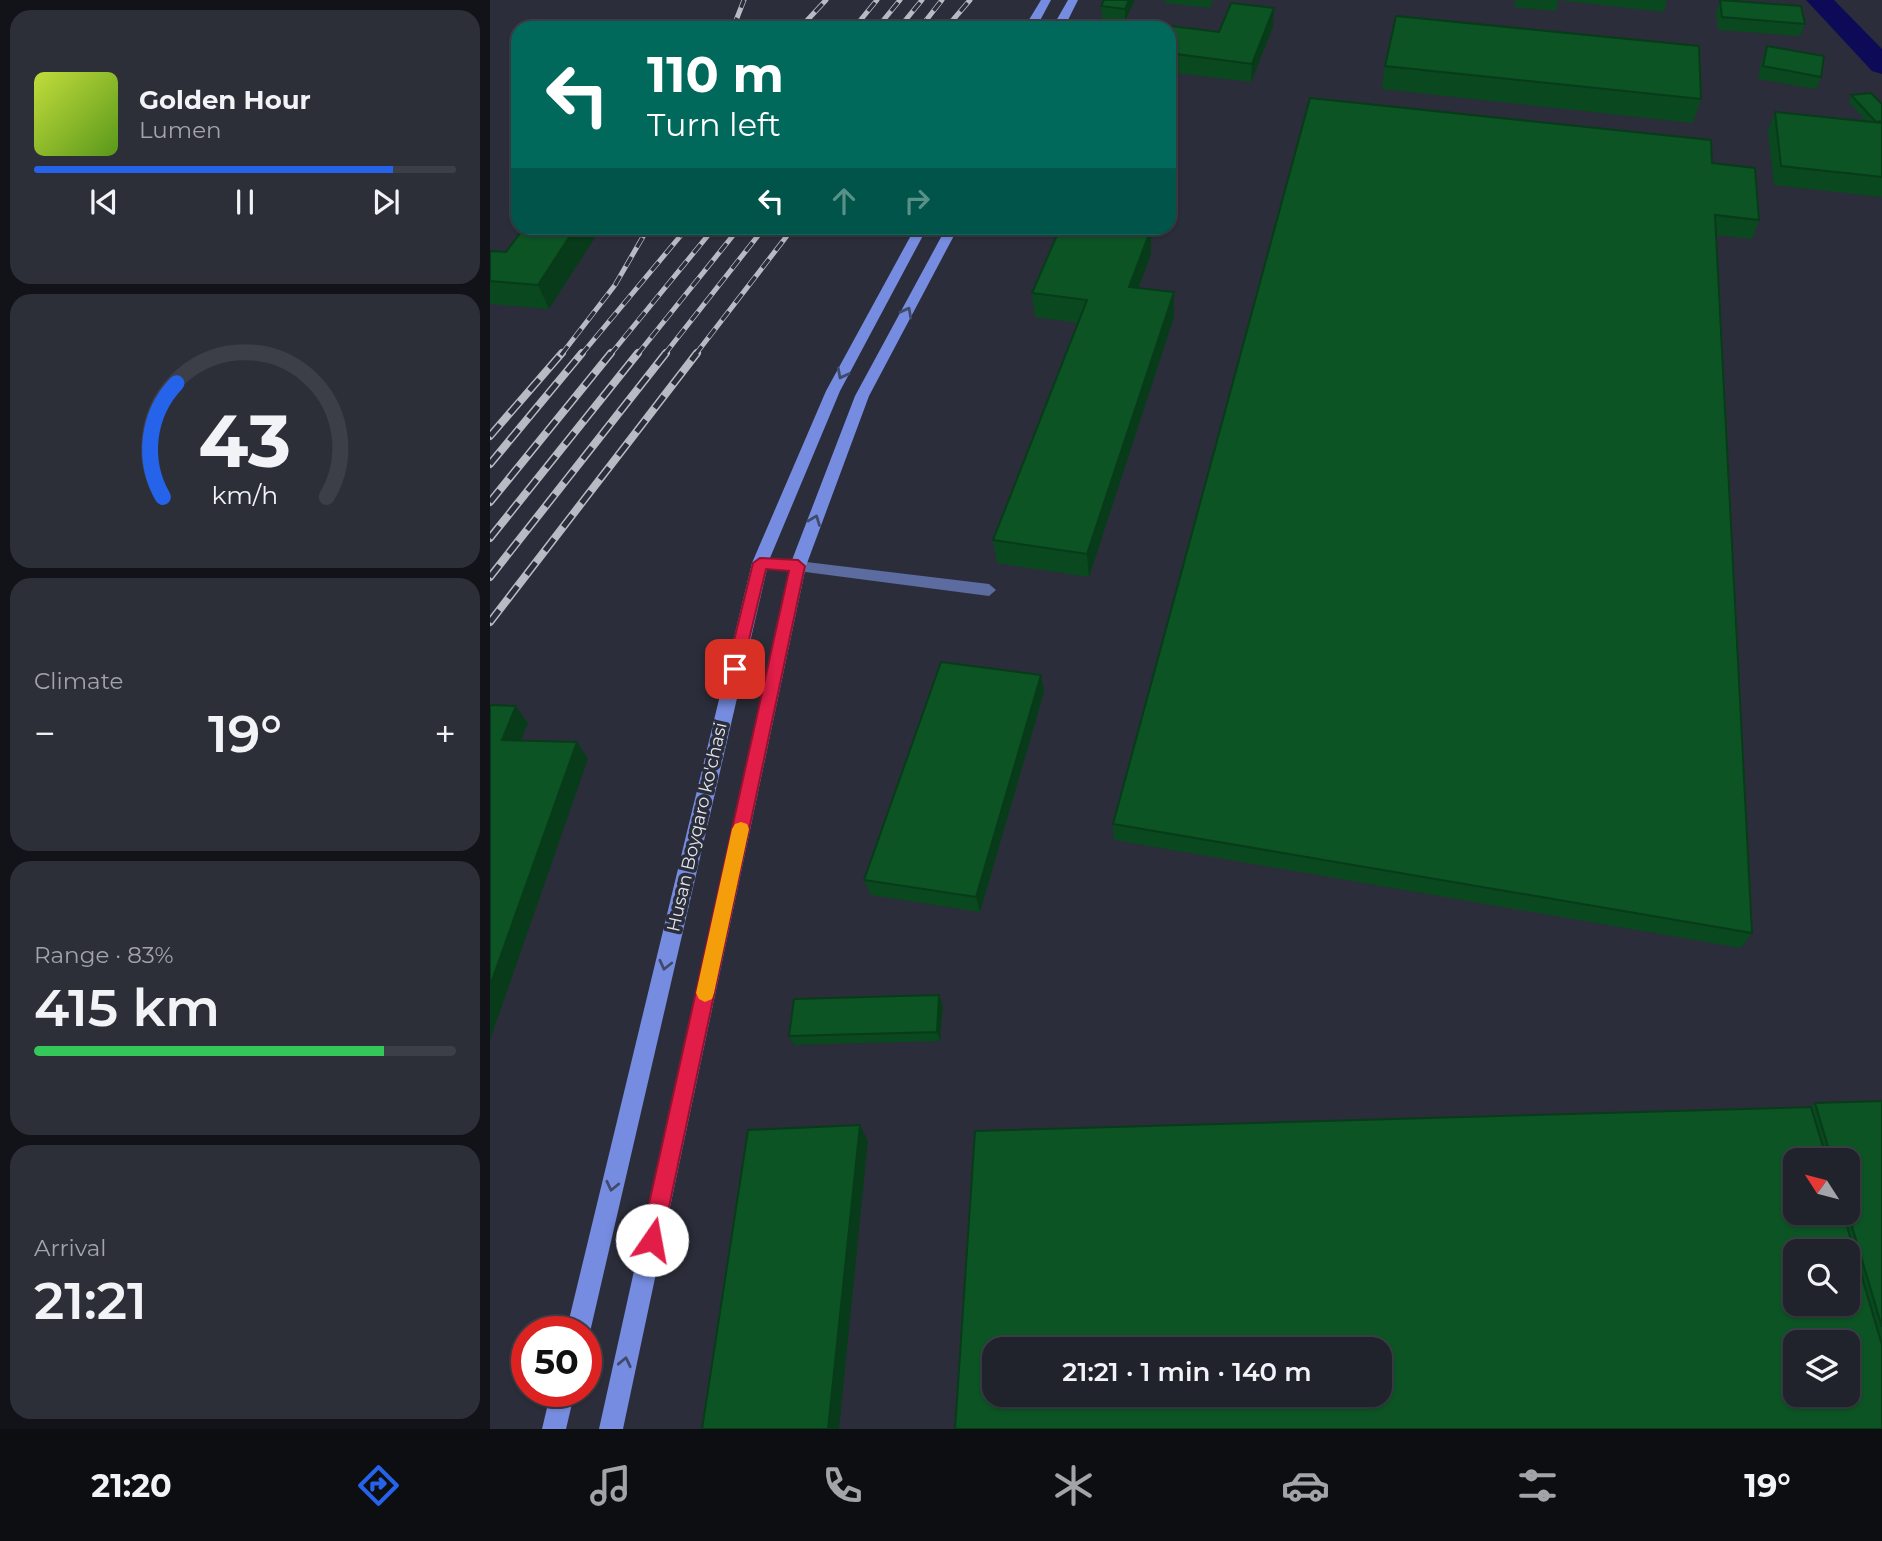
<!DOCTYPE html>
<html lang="en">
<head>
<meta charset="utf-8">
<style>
  :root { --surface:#20222c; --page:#2d2f38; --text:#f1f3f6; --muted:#a2a4a9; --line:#3d3f48; --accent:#2563eb }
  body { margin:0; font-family:Montserrat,sans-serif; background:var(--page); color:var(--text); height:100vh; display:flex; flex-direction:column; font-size:26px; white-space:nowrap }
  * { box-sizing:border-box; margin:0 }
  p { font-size:23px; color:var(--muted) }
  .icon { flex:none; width:38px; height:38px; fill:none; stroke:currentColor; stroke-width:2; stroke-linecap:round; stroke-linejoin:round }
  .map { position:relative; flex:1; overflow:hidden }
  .side { display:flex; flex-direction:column; gap:10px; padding:10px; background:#121318; width:490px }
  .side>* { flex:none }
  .banner { position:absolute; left:21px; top:21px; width:665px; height:214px; border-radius:21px; box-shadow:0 2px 5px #0004,0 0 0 2px var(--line); background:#00695c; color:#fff; overflow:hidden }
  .needle { width:46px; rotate:306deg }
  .fabs { position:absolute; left:1293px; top:1148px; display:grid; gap:14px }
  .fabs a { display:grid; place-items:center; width:77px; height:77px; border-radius:14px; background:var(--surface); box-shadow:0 2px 5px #0004,0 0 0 2px var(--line); font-size:35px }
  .speed { position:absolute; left:21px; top:1316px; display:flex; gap:14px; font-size:35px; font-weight:700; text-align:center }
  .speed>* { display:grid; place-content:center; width:91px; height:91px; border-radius:50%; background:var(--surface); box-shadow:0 2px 5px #0004,0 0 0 2px var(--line); line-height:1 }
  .speed .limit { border:10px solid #d22; background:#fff; color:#111 }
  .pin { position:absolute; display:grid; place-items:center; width:60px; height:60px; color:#fff; margin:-30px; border-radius:14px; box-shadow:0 4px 10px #0006 }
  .me { position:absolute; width:77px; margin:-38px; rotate:12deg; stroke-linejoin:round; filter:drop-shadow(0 0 5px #0008) }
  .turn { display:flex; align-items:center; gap:24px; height:147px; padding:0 21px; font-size:32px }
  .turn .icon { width:91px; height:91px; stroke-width:2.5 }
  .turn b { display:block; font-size:49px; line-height:60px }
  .lanes { display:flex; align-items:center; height:66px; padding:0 21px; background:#0003; justify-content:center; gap:35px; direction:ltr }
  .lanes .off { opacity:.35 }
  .big { font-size:52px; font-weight:600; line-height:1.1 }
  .side .widget { flex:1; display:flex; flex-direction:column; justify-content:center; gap:10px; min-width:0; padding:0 24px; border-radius:21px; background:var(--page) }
  .side .dial { align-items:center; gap:0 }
  .dial svg { height:182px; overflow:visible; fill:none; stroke:var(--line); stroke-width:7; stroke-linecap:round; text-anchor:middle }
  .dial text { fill:var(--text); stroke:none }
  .song { display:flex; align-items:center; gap:21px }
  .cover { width:84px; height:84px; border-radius:10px; background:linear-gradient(135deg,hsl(70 70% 55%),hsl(90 70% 35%)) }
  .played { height:7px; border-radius:4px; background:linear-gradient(90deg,var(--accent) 85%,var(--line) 85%) }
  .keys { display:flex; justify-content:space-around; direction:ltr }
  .heat { display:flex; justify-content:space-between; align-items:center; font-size:38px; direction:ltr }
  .charge { height:10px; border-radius:5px; background:linear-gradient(90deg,#34c759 83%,var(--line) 0) }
  .trip { position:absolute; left:492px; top:1337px; width:410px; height:70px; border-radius:21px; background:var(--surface); box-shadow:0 2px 5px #0004,0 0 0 2px var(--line); font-weight:600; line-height:70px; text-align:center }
  .tab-bar { display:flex; height:112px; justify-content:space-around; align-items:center; background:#0d0e12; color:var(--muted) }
  .tab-bar .icon { width:49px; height:49px }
  .tab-bar .active { color:var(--accent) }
  .tab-bar b { font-size:32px; color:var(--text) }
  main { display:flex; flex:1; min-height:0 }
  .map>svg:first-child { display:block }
</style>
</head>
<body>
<main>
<section class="side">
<div class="widget">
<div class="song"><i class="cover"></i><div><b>Golden Hour</b><p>Lumen</p></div></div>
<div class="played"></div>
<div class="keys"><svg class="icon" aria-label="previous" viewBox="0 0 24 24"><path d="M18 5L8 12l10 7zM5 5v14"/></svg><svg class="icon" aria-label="pause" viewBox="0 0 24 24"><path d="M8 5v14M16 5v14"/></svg><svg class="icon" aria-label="next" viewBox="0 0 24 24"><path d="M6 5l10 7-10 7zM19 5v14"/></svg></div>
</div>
<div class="widget dial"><svg viewBox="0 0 100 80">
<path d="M14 69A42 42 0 1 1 86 69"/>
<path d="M14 69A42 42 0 0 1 20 19" stroke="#2563eb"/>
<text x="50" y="56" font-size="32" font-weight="700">43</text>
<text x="50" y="72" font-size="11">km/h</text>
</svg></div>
<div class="widget"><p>Climate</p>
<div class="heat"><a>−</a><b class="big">19°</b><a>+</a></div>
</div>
<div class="widget"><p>Range · 83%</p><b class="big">415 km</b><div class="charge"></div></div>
<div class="widget"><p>Arrival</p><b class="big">21:21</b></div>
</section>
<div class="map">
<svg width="1392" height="1429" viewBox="0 0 1392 1429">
  <rect width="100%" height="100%" fill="#2b2e3a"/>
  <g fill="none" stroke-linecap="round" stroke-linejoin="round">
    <!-- canal -->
    <path fill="#0d0a57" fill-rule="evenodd" d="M1316,0H1344L1392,49V74L1382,71Z"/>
    <!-- lane -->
    <path fill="#5c6ba0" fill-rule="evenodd" d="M308,561L499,584L506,590L499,596L308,571L301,566Z"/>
    <!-- secondary -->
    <path fill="#768ce0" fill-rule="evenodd" d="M551,0H561L546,28H534Z
      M578,0H588L574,28H562Z
      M425,228H437L350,391L280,558L302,560L365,396L456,228H468L379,396L316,566L133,1429H109L299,571L277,569L100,1332L96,1340V1332H76L262,563L336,391Z
      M61,1391H85L76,1429H52Z"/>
    <defs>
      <path id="rail-far1" d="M243,28L254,0
        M310,28L336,0
        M364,28L387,0
        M387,28L410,0
        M409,28L432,0
        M430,28L452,0
        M456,28L480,0
        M71,355L125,285L158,228
        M91,355L197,228
        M120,355L224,228
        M147,355L249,228
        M174,355L274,228
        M205,355L303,228"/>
      <path id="rail" d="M0,436L72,353
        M0,464L92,353
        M0,502L121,353
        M0,538L148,353
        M0,577L176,353
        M0,622L207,353"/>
    </defs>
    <!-- rail-far1 casing -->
    <use href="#rail-far1" stroke="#b8bbc3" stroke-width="5"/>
    <!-- rail casing -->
    <use href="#rail" stroke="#b8bbc3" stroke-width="8"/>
    <!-- rail-far1 -->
    <use href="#rail-far1" stroke="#2b2e3a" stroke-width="3.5" stroke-dasharray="11" stroke-linecap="butt"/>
    <!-- rail -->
    <use href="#rail" stroke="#2b2e3a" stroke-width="5" stroke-dasharray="15" stroke-linecap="butt"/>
  </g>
  <!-- wall -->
  <path fill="#0a481f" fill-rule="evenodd" d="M645,0L635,21L612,19L611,6Z
    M675,0H723L720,8L675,3Z
    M1025,0H1177L1174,12L1068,0L1066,11L1024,7Z
    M1230,0L1315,24L1310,36L1228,30L1226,13Z
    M783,27L761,82L679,72V31L729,32Z
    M1277,46L1331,77L1326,89L1268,79L1272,59Z
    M895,66L1211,99L1203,123L892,89Z
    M1361,95L1392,104V197L1284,185L1278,131L1285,112L1376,121L1359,102Z
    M1222,163L1269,220L1262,239L1226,235L1262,933L1251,948L624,840L623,824Z
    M34,228L59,309L0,304V251L16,252Z
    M661,254L649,288L684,292V317L599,577L507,563L503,540L588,323L545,317L542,293Z
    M551,675L554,692L490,912L381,895L374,880Z
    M453,1005L450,1041L304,1045L299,1036Z
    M1392,1101V1429H465L485,1131L1321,1107L1325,1103ZM1306,1160H1358V1213H1306ZM1306,1251H1358V1304H1306ZM1306,1342H1358V1395H1306ZM504,1349H889V1395H504Z"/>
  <!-- shaded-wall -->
  <path fill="#083b19" d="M639,0H645L635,21V9Z
    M784,8L783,27L761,82L762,64Z
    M85,228H111L59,309L48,285Z
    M661,229V254L640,311L639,287Z
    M684,292V317L599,577L597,554Z
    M551,675L554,692L490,912L486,897Z
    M26,706L38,723L24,757L12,740Z
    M87,742L98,759L0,1040V986Z
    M449,995L453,1005L450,1041L447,1032Z
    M370,1125L378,1141L349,1429H338Z"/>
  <!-- building -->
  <path fill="#0c5424" stroke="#083b19" stroke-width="2" fill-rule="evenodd" d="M614,0H639L635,9L611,6Z
    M1230,0L1311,6L1315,24L1232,17Z
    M741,3L784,8L762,64L679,53V31L681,26L729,32Z
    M906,16L1209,46L1211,99L895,66Z
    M1277,46L1334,56L1331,77L1273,66Z
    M1381,93L1392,104V121L1386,122L1361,95Z
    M820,98L1221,140L1222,163L1265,168L1269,220L1225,215L1262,933L623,824Z
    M1285,112L1392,123V177L1291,166Z
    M34,228H85L48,285L0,281V251L16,252Z
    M570,228H646L661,229L639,287L684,292L597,554L503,540L597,300L542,293Z
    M451,662L551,675L486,897L374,880Z
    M0,705L26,706L12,740L87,742L0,986Z
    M449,995L447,1032L299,1036L304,999Z
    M1392,1101V1327L1358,1213V1160H1342L1325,1103Z
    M1321,1107L1337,1160H1306V1213H1353L1392,1345V1429H465L485,1131ZM1306,1251H1358V1304H1306ZM1306,1342H1358V1395H1306ZM504,1349H889V1395H504Z
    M370,1125L338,1429H212L258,1130Z"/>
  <!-- one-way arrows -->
  <defs><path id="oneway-chevron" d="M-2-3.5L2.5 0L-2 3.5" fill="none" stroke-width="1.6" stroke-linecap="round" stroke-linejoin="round" transform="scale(1.75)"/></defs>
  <g stroke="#424a6c">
    <use href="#oneway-chevron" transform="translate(417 312) rotate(-62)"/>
    <use href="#oneway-chevron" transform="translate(352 374) rotate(118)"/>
    <use href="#oneway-chevron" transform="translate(325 520) rotate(-69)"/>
    <use href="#oneway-chevron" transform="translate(175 965) rotate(103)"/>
    <use href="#oneway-chevron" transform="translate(122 1186) rotate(103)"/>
    <use href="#oneway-chevron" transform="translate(135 1362) rotate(-78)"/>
  </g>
  <!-- route -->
  <path fill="#e11d48" stroke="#92132f" stroke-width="2" d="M270,558L308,560L315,566L172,1240L169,1247L162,1250L154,1247L151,1240L299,571L276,569L252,669L250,674H239L237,669L263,563Z"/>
  <!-- slow -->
  <path fill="#f59e0b" d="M251,822L257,824L259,829L224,993L222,999L215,1002L209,999L206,993L242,829L245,824Z"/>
  <g text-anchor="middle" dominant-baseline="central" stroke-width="7" stroke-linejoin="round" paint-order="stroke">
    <!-- street labels -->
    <g font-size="18" fill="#e2e5ec" stroke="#2b2e3a">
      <text transform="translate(207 827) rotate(-77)">Husan Boyqaro ko'chasi</text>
    </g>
  </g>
</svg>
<div class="fabs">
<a><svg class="needle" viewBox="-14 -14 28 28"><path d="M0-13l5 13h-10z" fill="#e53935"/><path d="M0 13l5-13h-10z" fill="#a2a4a9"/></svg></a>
<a><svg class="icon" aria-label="search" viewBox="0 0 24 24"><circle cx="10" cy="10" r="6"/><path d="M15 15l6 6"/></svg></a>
<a><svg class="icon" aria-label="layers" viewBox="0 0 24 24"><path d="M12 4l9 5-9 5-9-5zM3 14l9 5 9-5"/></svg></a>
</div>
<div class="speed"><div class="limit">50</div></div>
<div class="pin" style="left:245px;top:669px;background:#d93025"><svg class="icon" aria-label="arrive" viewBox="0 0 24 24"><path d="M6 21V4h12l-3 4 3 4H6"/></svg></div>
<svg class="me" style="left:162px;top:1240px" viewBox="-20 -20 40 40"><circle r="19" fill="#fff"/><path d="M0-13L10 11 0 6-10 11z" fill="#e11d48"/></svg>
<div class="trip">21:21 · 1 min · 140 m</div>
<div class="banner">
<div class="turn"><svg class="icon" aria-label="left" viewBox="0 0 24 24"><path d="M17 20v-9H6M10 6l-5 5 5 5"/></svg><div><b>110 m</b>Turn left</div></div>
<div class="lanes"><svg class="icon" aria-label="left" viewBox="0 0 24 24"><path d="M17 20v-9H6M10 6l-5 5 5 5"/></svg><svg class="icon off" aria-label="ahead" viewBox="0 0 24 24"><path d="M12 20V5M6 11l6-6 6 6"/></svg><svg class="icon off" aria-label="right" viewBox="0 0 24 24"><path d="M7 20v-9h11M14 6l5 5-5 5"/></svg></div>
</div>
</div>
</main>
<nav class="tab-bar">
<b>21:20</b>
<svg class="icon active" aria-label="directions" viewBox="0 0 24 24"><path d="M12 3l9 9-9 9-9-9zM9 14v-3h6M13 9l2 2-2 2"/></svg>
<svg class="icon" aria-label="music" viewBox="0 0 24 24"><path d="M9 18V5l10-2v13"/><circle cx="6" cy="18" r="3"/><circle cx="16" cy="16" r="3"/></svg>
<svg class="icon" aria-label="phone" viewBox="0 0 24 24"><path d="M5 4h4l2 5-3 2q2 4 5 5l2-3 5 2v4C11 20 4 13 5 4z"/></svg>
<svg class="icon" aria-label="climate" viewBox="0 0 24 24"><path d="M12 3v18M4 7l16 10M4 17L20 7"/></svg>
<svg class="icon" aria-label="car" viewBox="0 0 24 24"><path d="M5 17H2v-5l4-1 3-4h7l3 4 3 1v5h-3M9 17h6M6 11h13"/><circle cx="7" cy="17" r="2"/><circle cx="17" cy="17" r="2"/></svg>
<svg class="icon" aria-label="filters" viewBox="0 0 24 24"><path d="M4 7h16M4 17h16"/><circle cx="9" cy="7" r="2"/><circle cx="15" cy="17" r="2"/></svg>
<b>19°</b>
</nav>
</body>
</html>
